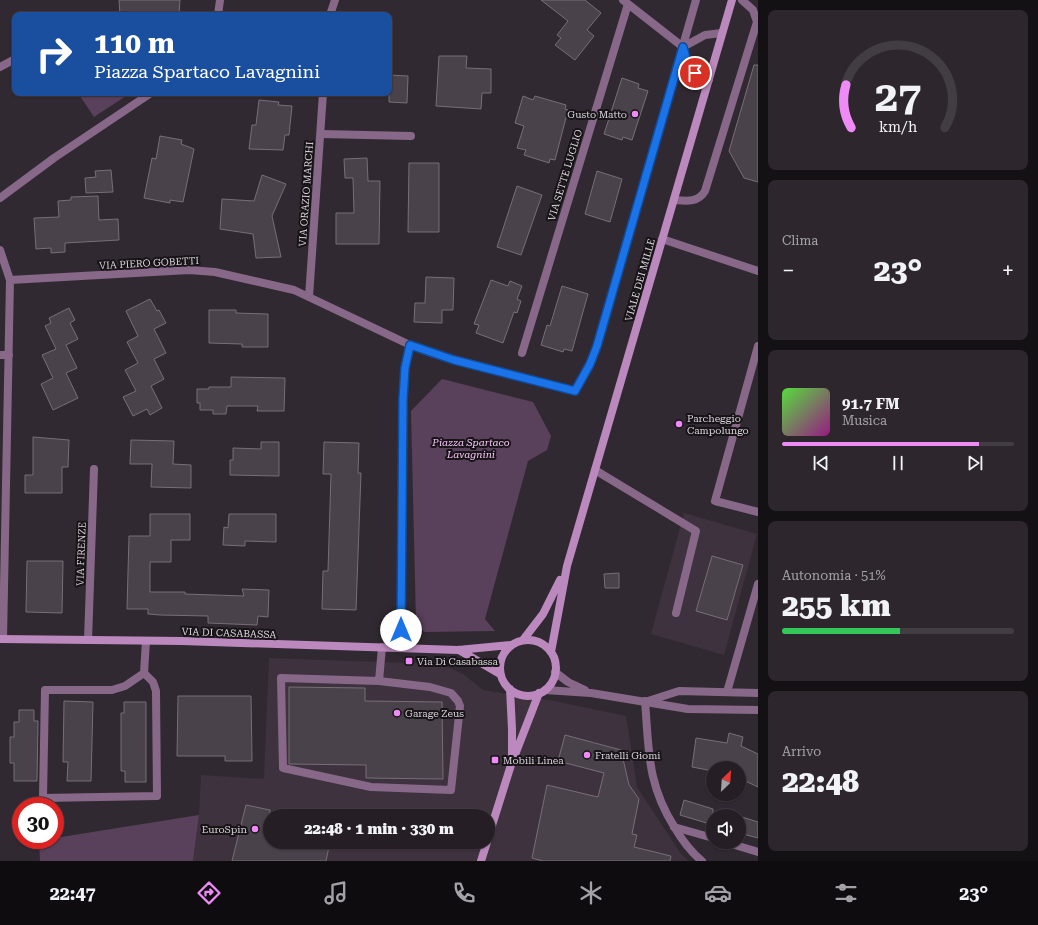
<!DOCTYPE html>
<html lang="it">
<head>
<meta charset="utf-8">
<style>
  :root { --surface:#251f25; --page:#2d272d; --text:#f1f3f6; --muted:#a3a2a7; --line:#423d42; --accent:#ef8bf7 }
  body { margin:0; font-family:"Roboto Serif",serif; background:var(--page); color:var(--text); height:100vh; display:flex; flex-direction:column; font-size:15px; white-space:nowrap }
  * { box-sizing:border-box; margin:0 }
  p { font-size:13px; color:var(--muted) }
  .icon { flex:none; width:22px; height:22px; fill:none; stroke:currentColor; stroke-width:2; stroke-linecap:round; stroke-linejoin:round }
  .map { position:relative; flex:1; overflow:hidden }
  .panel { display:flex; flex-direction:column; gap:10px; padding:10px; background:#141114; width:280px }
  .panel>* { flex:none }
  .hud { position:absolute; left:12px; top:12px; width:380px; height:84px; border-radius:8px; box-shadow:0 1px 3px #0004,0 0 0 1px var(--line); background:#1a4fa0; color:#fff; overflow:hidden }
  .needle { width:26px; rotate:25deg }
  .fabs { position:absolute; left:706px; top:761px; display:grid; gap:8px }
  .fabs a { display:grid; place-items:center; width:40px; height:40px; border-radius:50%; background:var(--surface); box-shadow:0 1px 3px #0004,0 0 0 1px var(--line); font-size:20px }
  .speed { position:absolute; left:12px; top:797px; display:flex; gap:8px; font-size:20px; font-weight:700; text-align:center }
  .speed>* { display:grid; place-content:center; width:52px; height:52px; border-radius:50%; background:var(--surface); box-shadow:0 1px 3px #0004,0 0 0 1px var(--line); line-height:1 }
  .speed .limit { border:6px solid #d22; background:#fff; color:#111 }
  .pin { position:absolute; display:grid; place-items:center; width:34px; height:34px; color:#fff; margin:-17px; border:2px solid #fff; border-radius:50%; box-shadow:0 1px 4px #0007 }
  .me { position:absolute; width:44px; margin:-22px; rotate:0deg; stroke-linejoin:round; filter:drop-shadow(0 0 3px #0008) }
  .turn { display:flex; align-items:center; gap:14px; height:84px; padding:0 16px; font-size:18px }
  .turn .icon { width:52px; height:52px; stroke-width:2.5 }
  .turn b { display:block; font-size:28px; line-height:34px }
  .big { font-size:30px; font-weight:800; line-height:1.1 }
  .panel .card { flex:1; display:flex; flex-direction:column; justify-content:center; gap:6px; min-width:0; padding:0 14px; border-radius:8px; background:var(--page) }
  .panel .dial { align-items:center; gap:0 }
  .dial svg { height:104px; overflow:visible; fill:none; stroke:var(--line); stroke-width:7; stroke-linecap:round; text-anchor:middle }
  .dial text { fill:var(--text); stroke:none }
  .song { display:flex; align-items:center; gap:12px }
  .cover { width:48px; height:48px; border-radius:6px; background:linear-gradient(135deg,hsl(110 70% 55%),hsl(310 70% 35%)) }
  .played { height:4px; border-radius:2px; background:linear-gradient(90deg,var(--accent) 85%,var(--line) 85%) }
  .keys { display:flex; justify-content:space-around; direction:ltr }
  .heat { display:flex; justify-content:space-between; align-items:center; font-size:22px; direction:ltr }
  .charge { height:6px; border-radius:3px; background:linear-gradient(90deg,#34c759 51%,var(--line) 0) }
  .trip { position:absolute; left:263px; top:809px; width:232px; height:40px; border-radius:20px; background:var(--surface); box-shadow:0 1px 3px #0004,0 0 0 1px var(--line); font-weight:800; line-height:40px; text-align:center }
  .tabs { display:flex; height:64px; justify-content:space-around; align-items:center; background:#0f0c0f; color:var(--muted) }
  .tabs .icon { width:28px; height:28px }
  .tabs .on { color:var(--accent) }
  .tabs b { font-size:18px; color:var(--text) }
  main { display:flex; flex:1; min-height:0 }
  .map>svg:first-child { display:block }
</style>
</head>
<body>
<main>
<div class="map">
<svg width="758" height="861" viewBox="0 0 758 861">
  <rect width="100%" height="100%" fill="#312931"/>
  <!-- built -->
  <path fill="#3e323e" fill-rule="evenodd" d="M684,513L757,534L724,655L651,634Z
    M269,658L435,664L445,666L463,674L483,690L554,701L626,716L637,787L681,854L689,861H193L199,815L201,775L264,779ZM270,816H488V842H270Z"/>
  <!-- green -->
  <path fill="#59405b" d="M78,93H129V94L94,117Z
    M442,379L533,402L551,436L547,450L528,461L485,619L495,631L424,632L416,622L411,411Z
    M199,815L193,861H40L39,840H55V838Z"/>
  <!-- building -->
  <path fill="#4a424b" stroke="#776e78" d="M119,0H180L179,15H120Z
    M541,0H585L601,13L587,30L594,36L575,60L555,45L561,38L557,35L568,21Z
    M439,56H467L466,68L491,69V93H482L481,109L436,106Z
    M754,65H758V182L744,178L729,151Z
    M389,75L408,76L407,103L389,102Z
    M622,78L639,84L638,88L648,91L632,140L623,137L622,140L604,134Z
    M523,96L533,100L535,96L566,105L565,109L568,110L555,160L550,159L549,163L524,155L526,150L517,148L524,126L515,123Z
    M259,100L279,102L278,105L292,106L289,135H285L283,150L249,149L252,125H256Z
    M160,136L182,140L181,144L194,149L183,202L170,200V203L144,198L152,158L156,159Z
    M367,158L368,181H380L379,244H336V213H354L353,178H345L344,159Z
    M409,163H439V232H408Z
    M111,170L113,192L86,193L85,178L96,177L95,171Z
    M597,171L622,179L610,222L585,214Z
    M262,175L286,184L272,216L281,257L256,258L253,234L220,229L222,199L254,201Z
    M517,186L542,195L521,255L497,247Z
    M98,196L99,220L118,219L119,240L65,243V252L51,253V248L36,249L34,218L59,217L58,201L71,200V197Z
    M426,277L454,278L453,310H442V323L414,322L415,303H425Z
    M491,280L508,286L510,281L522,286L517,299L521,301L517,313L514,312L503,343L476,333L479,325L474,324Z
    M562,286L588,294L572,351L564,349L563,352L541,345L547,325L550,326Z
    M150,299L157,311L159,310L166,323L154,329L166,353L154,359L164,379L151,386L162,408L150,415L147,409L133,416L123,397L136,391L125,370L138,363L127,342L138,336L126,311Z
    M69,308L75,320L70,323L78,339L66,345L77,368L66,373L78,398L53,410L41,384L53,378L42,355L56,349L45,326L51,323L49,318Z
    M209,310H236V313L268,314V347H242V344L209,343Z
    M231,377L285,378L284,411H257L258,406H227L226,414H213V410H200V403H197V389H209V387H231Z
    M33,437L69,440L68,467H62V493H25V475H33Z
    M131,440L174,441L173,464L191,465V488L151,487L152,464H130Z
    M261,442H279V476L230,475V460H233V448L261,449Z
    M324,442L359,443L358,473H361L356,610L322,609L323,571H328L331,474H323Z
    M150,514H190V540H171V562H150V592H185V594L244,596L242,589L269,590L268,617L258,616L257,625L208,623V616L160,615L148,614V609H127L129,536H150Z
    M229,514H276V542L245,541V546L223,545L224,527L228,528Z
    M712,556L743,565L727,620L696,611Z
    M27,561H63L62,613L26,612Z
    M619,573V588H605L604,574Z
    M289,687L365,688V701L442,702L443,779L366,778V765L289,764Z
    M178,696H251L252,761H225V756H177Z
    M64,701L93,702L91,781H67L68,762H63Z
    M124,702H146V782H125V771H121V713H124Z
    M19,710H34V721H38L37,781H14V763H10V737H14V722H19Z
    M729,733L743,737L741,746L758,754V787L739,778V768H713V771L692,767L696,738L727,743Z
    M565,735L621,750L629,785L639,799L632,834L637,835L634,847L671,856L670,861H543L532,858L547,785L598,797L604,773L558,761Z
    M684,800L713,809V825L680,815Z
    M246,805L270,810V842H330L326,861H232Z
    M739,816L758,822V838L739,833Z"/>
  <g fill="none" stroke-linecap="round" stroke-linejoin="round">
    <!-- lane -->
    <path stroke="#886889" stroke-width="8" d="M218,15L220,0
      M0,67L15,59
      M321,134L411,136
      M0,198L54,158L151,93
      M674,200C686,201 698,203 705,191L757,22L753,10L742,0
      M595,470L696,531L676,613
      M144,673L153,682L156,691L157,796L43,798L45,690H112L125,686Z
      M144,673L146,641
      M281,678L379,681L430,687L451,693L458,701L460,706L451,790L371,787L283,768Z
      M379,681L382,647
      M674,827L713,838
      M725,842L758,852"/>
    <!-- street -->
    <path stroke="#886889" stroke-width="8" d="M623,0L683,47L689,68L697,75L709,80
      M330,15L335,0
      M683,47L705,35L722,33
      M662,239L758,271
      M0,250L10,280L3,639
      M10,280L189,270L215,272L294,290L410,345L434,354L575,391L590,364L597,346L696,0
      M309,297L323,93
      M758,346L715,501L758,512
      M522,353L628,4
      M0,355H9
      M88,640L94,469
      M401,648L403,399L405,368L410,345
      M555,672L568,682L585,690
      M545,690L591,693L688,709L758,710
      M727,692L758,584
      M645,701C649,751 647,784 675,828C682,840 691,852 702,861
      M648,701L679,691L758,693"/>
    <!-- secondary -->
    <path stroke="#bb89be" stroke-width="8" d="M0,639L182,641L458,650L511,645
      M523,640L543,614L560,580
      M500 668a28 28 0 1 1 56 0a28 28 0 1 1-56 0Z
      M459,650L500,674
      M551,652L567,566L732,0
      M510,689L512,729V758
      M488,838L511,765L539,693
      M481,861L487,842"/>
  </g>
  <g fill="none" stroke-linecap="round" stroke-linejoin="round">
    <defs>
      <path id="route" d="M401,630L403,399L405,368L410,345L454,360L575,391L590,364L597,346L683,47L687,62L695,73"/>
    </defs>
    <!-- route casing -->
    <use href="#route" stroke="#114b97" stroke-width="10"/>
    <!-- route -->
    <use href="#route" stroke="#1a73e8" stroke-width="7"/>
  </g>
  <!-- markers -->
  <g fill="#ef8bf7" stroke="#171317" stroke-width="1.5">
    <circle cx="635" cy="114" r="4"/>
    <circle cx="679" cy="424" r="4"/>
    <rect x="405" y="657" width="8" height="8" rx="2"/>
    <circle cx="397" cy="713" r="4"/>
    <circle cx="587" cy="755" r="4"/>
    <rect x="491" y="756" width="8" height="8" rx="2"/>
    <circle cx="255" cy="829" r="4"/>
  </g>
  <g text-anchor="middle" dominant-baseline="central" stroke-width="4" stroke-linejoin="round" paint-order="stroke">
    <!-- poi labels -->
    <g font-size="10" fill="#d9d4d9" stroke="#171317" text-anchor="start">
      <text x="627" y="114" text-anchor="end">Gusto Matto</text>
      <text x="687" y="418">Parcheggio<tspan x="687" dy="12">Campolungo</tspan></text>
      <text x="417" y="661">Via Di Casabassa</text>
      <text x="405" y="713">Garage Zeus</text>
      <text x="595" y="755">Fratelli Giomi</text>
      <text x="503" y="760">Mobili Linea</text>
      <text x="247" y="829" text-anchor="end">EuroSpin</text>
    </g>
    <!-- street labels -->
    <g font-size="10" fill="#d9d4d9" stroke="#171317">
      <text transform="translate(565 175) rotate(-73)">VIA SETTE LUGLIO</text>
      <text transform="translate(306 194) rotate(-86)">VIA ORAZIO MARCHI</text>
      <text transform="translate(149 263) rotate(-3)">VIA PIERO GOBETTI</text>
      <text transform="translate(640 280) rotate(-74)">VIALE DEI MILLE</text>
      <text transform="translate(81 554) rotate(-88)">VIA FIRENZE</text>
      <text transform="translate(229 633) rotate(2)">VIA DI CASABASSA</text>
    </g>
    <!-- park labels -->
    <g font-size="10" font-style="italic" fill="#f8c7fa" stroke="#171317">
      <text x="471" y="442">Piazza Spartaco<tspan x="471" dy="12">Lavagnini</tspan></text>
    </g>
  </g>
</svg>
<div class="fabs">
<a><svg class="needle" viewBox="-14 -14 28 28"><path d="M0-13l5 13h-10z" fill="#e53935"/><path d="M0 13l5-13h-10z" fill="#a3a2a7"/></svg></a>
<a><svg class="icon" aria-label="sound" viewBox="0 0 24 24"><path d="M4 9h4l5-4v14l-5-4H4zM17 9q2 3 0 6"/></svg></a>
</div>
<div class="speed"><div class="limit">30</div></div>
<div class="pin" style="left:695px;top:73px;background:#d93025"><svg class="icon" aria-label="arrive" viewBox="0 0 24 24"><path d="M6 21V4h12l-3 4 3 4H6"/></svg></div>
<svg class="me" style="left:401px;top:630px" viewBox="-20 -20 40 40"><circle r="19" fill="#fff"/><path d="M0-13L10 11 0 6-10 11z" fill="#1a73e8"/></svg>
<div class="trip">22:48 · 1 min · 330 m</div>
<div class="hud">
<div class="turn"><svg class="icon" aria-label="right" viewBox="0 0 24 24"><path d="M7 20v-9h11M14 6l5 5-5 5"/></svg><div><b>110 m</b>Piazza Spartaco Lavagnini</div></div>
</div>
</div>
<section class="panel">
<div class="card dial"><svg viewBox="0 0 100 80">
<path d="M14 69A42 42 0 1 1 86 69"/>
<path d="M14 69A42 42 0 0 1 10 36" stroke="#ef8bf7"/>
<text x="50" y="56" font-size="32" font-weight="700">27</text>
<text x="50" y="72" font-size="11">km/h</text>
</svg></div>
<div class="card"><p>Clima</p>
<div class="heat"><a>−</a><b class="big">23°</b><a>+</a></div>
</div>
<div class="card">
<div class="song"><i class="cover"></i><div><b>91.7 FM</b><p>Musica</p></div></div>
<div class="played"></div>
<div class="keys"><svg class="icon" aria-label="previous" viewBox="0 0 24 24"><path d="M18 5L8 12l10 7zM5 5v14"/></svg><svg class="icon" aria-label="pause" viewBox="0 0 24 24"><path d="M8 5v14M16 5v14"/></svg><svg class="icon" aria-label="next" viewBox="0 0 24 24"><path d="M6 5l10 7-10 7zM19 5v14"/></svg></div>
</div>
<div class="card"><p>Autonomia · 51%</p><b class="big">255 km</b><div class="charge"></div></div>
<div class="card"><p>Arrivo</p><b class="big">22:48</b></div>
</section>
</main>
<nav class="tabs">
<b>22:47</b>
<svg class="icon on" aria-label="directions" viewBox="0 0 24 24"><path d="M12 3l9 9-9 9-9-9zM9 14v-3h6M13 9l2 2-2 2"/></svg>
<svg class="icon" aria-label="music" viewBox="0 0 24 24"><path d="M9 18V5l10-2v13"/><circle cx="6" cy="18" r="3"/><circle cx="16" cy="16" r="3"/></svg>
<svg class="icon" aria-label="phone" viewBox="0 0 24 24"><path d="M5 4h4l2 5-3 2q2 4 5 5l2-3 5 2v4C11 20 4 13 5 4z"/></svg>
<svg class="icon" aria-label="climate" viewBox="0 0 24 24"><path d="M12 3v18M4 7l16 10M4 17L20 7"/></svg>
<svg class="icon" aria-label="car" viewBox="0 0 24 24"><path d="M5 17H2v-5l4-1 3-4h7l3 4 3 1v5h-3M9 17h6M6 11h13"/><circle cx="7" cy="17" r="2"/><circle cx="17" cy="17" r="2"/></svg>
<svg class="icon" aria-label="filters" viewBox="0 0 24 24"><path d="M4 7h16M4 17h16"/><circle cx="9" cy="7" r="2"/><circle cx="15" cy="17" r="2"/></svg>
<b>23°</b>
</nav>
</body>
</html>
